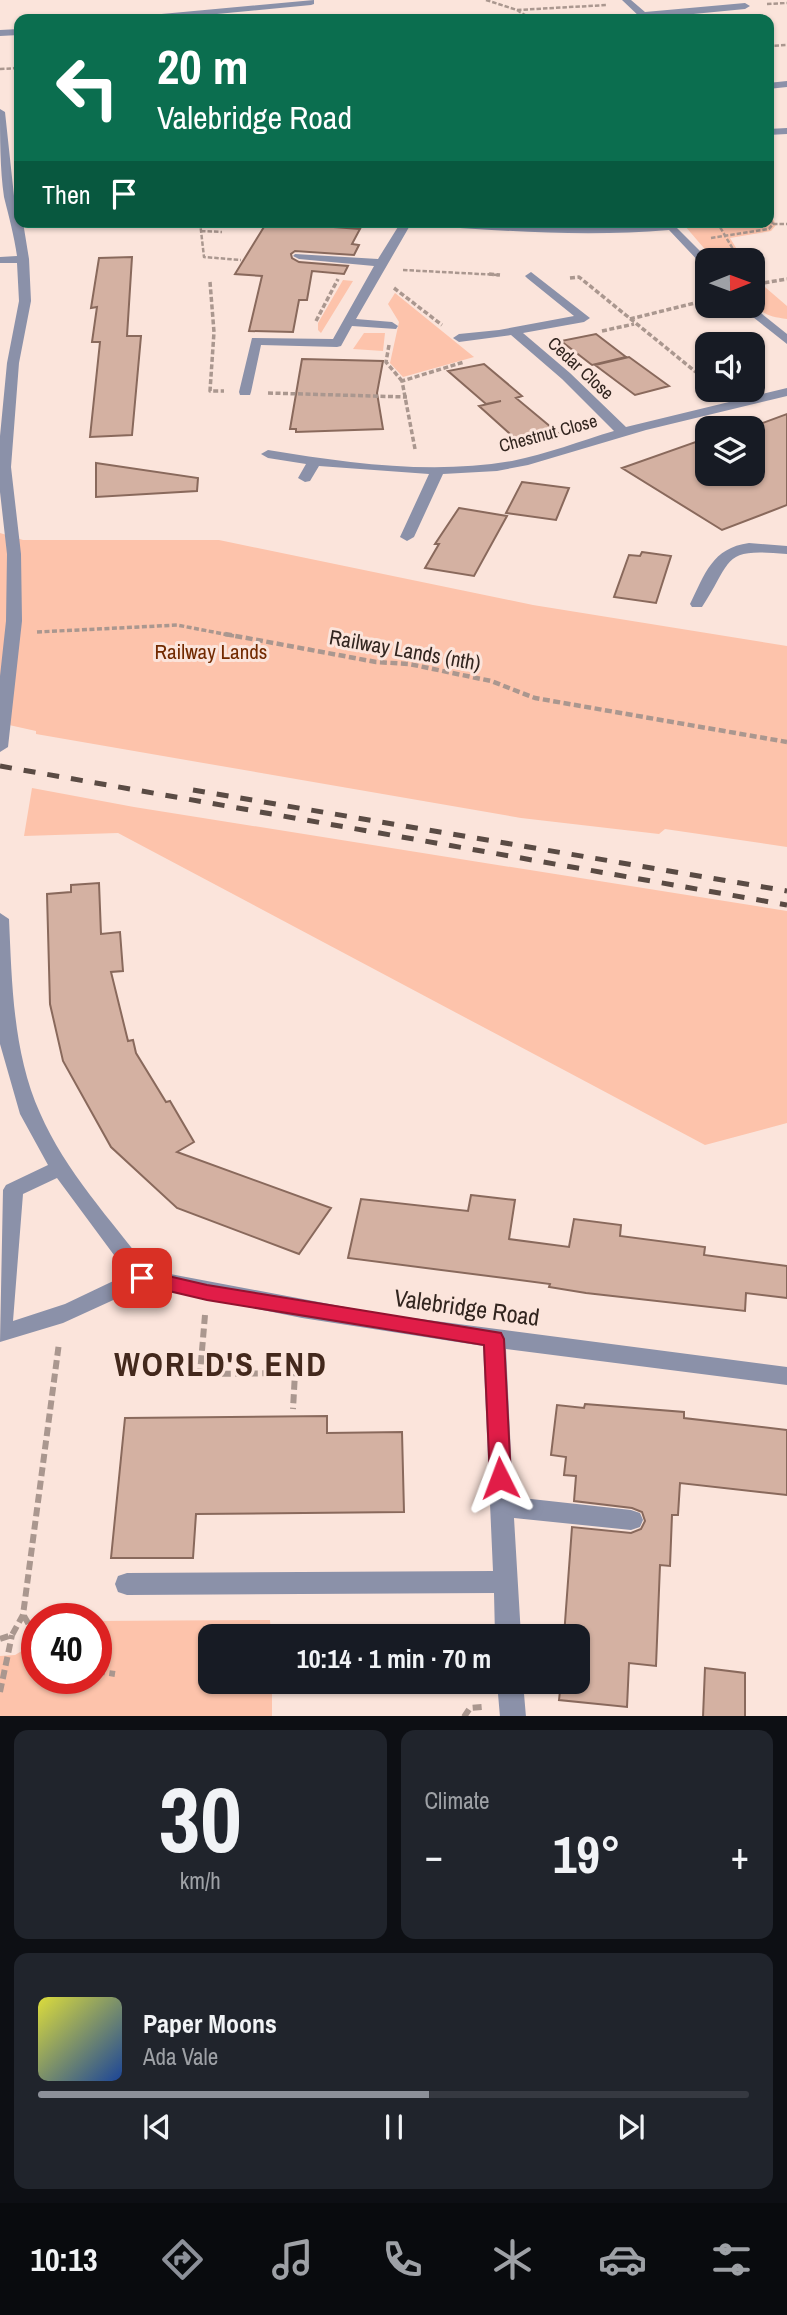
<!DOCTYPE html>
<html lang="en">
<head>
<meta charset="utf-8">
<style>
  :root { --surface:#171b24; --page:#20242c; --text:#f1f3f6; --muted:#9ea1a6; --line:#363941; --accent:#8c9099 }
  body { margin:0; font-family:"Archivo Narrow",sans-serif; background:var(--page); color:var(--text); height:100vh; display:flex; flex-direction:column; font-size:26px; white-space:nowrap }
  * { box-sizing:border-box; margin:0 }
  p { font-size:23px; color:var(--muted) }
  .icon { flex:none; width:38px; height:38px; fill:none; stroke:currentColor; stroke-width:2; stroke-linecap:round; stroke-linejoin:round }
  .map { position:relative; height:1716px; overflow:hidden }
  .drawer { display:flex; flex-direction:column; gap:14px; padding:14px; background:#0d0f14; flex:1 }
  .drawer>* { flex:none }
  .banner { position:absolute; left:14px; top:14px; width:760px; height:214px; border-radius:14px; box-shadow:0 2px 5px #0004; background:#0b6e4f; color:#fff; overflow:hidden }
  .needle { width:46px; rotate:89deg }
  .tools { position:absolute; left:695px; top:248px; display:grid; gap:14px }
  .tools a { display:grid; place-items:center; width:70px; height:70px; border-radius:14px; background:var(--surface); box-shadow:0 2px 5px #0004; font-size:35px }
  .speed { position:absolute; left:21px; top:1603px; display:flex; gap:14px; font-size:35px; font-weight:700; text-align:center }
  .speed>* { display:grid; place-content:center; width:91px; height:91px; border-radius:50%; background:var(--surface); box-shadow:0 2px 5px #0004; line-height:1 }
  .speed .limit { border:10px solid #d22; background:#fff; color:#111 }
  .pin { position:absolute; display:grid; place-items:center; width:60px; height:60px; color:#fff; margin:-30px; border-radius:14px; box-shadow:0 4px 10px #0006 }
  .me { position:absolute; width:77px; margin:-38px; rotate:357deg; stroke-linejoin:round; filter:drop-shadow(0 0 5px #0008) }
  .turn { display:flex; align-items:center; gap:24px; height:147px; padding:0 28px; font-size:32px }
  .turn .icon { width:91px; height:91px; stroke-width:2.5 }
  .turn b { display:block; font-size:49px; line-height:60px }
  .then { display:flex; align-items:center; height:66px; padding:0 28px; background:#0003; gap:14px; font-size:26px }
  .big { font-size:52px; font-weight:700; line-height:1.1 }
  .drawer .widget { flex:1; display:flex; flex-direction:column; justify-content:center; gap:10px; min-width:0; padding:0 24px; border-radius:14px; background:var(--page) }
  .drawer .dial { align-items:center; gap:0 }
  .dial b { font-size:91px; line-height:1 }
  .song { display:flex; align-items:center; gap:21px }
  .cover { width:84px; height:84px; border-radius:10px; background:linear-gradient(135deg,hsl(60 70% 55%),hsl(220 70% 35%)) }
  .played { height:7px; border-radius:4px; background:linear-gradient(90deg,var(--accent) 55%,var(--line) 55%) }
  .keys { display:flex; justify-content:space-around; direction:ltr }
  .heat { display:flex; justify-content:space-between; align-items:center; font-size:38px; direction:ltr }
  .drawer .tiles { flex:1; display:grid; gap:14px; grid-template-columns:1fr 1fr }
  .widget:last-child { grid-column:span 2 }
  .trip { position:absolute; left:198px; top:1624px; width:392px; height:70px; border-radius:14px; background:var(--surface); box-shadow:0 2px 5px #0004; font-weight:700; line-height:70px; text-align:center }
  .dock { display:flex; height:112px; justify-content:space-around; align-items:center; background:#090b0e; color:var(--muted) }
  .dock .icon { width:49px; height:49px }
  .dock .selected { color:var(--accent) }
  .dock b { font-size:32px; color:var(--text) }
  .map>svg:first-child { display:block }
</style>
</head>
<body>
<div class="map">
<svg width="787" height="1717" viewBox="0 0 787 1717">
  <rect width="100%" height="100%" fill="#fbe4db"/>
  <!-- green -->
  <path fill="#fdc3ab" d="M768,209L776,225L771,231L730,238L744,261H715L685,226L684,222H768Z
    M753,273L758,281L787,306V319C771,317 763,315 753,303Z
    M343,280L353,281L321,333L318,330V323Z
    M395,293L474,357L403,377L390,363L399,322L388,304Z
    M364,333H385L383,351L353,349Z
    M0,533L23,540H219L533,605L787,646V847L665,829L659,834L521,818L36,734V731L0,723Z
    M32,788L134,807L787,911V1123L705,1145L118,833L24,836Z
    M270,1620L271,1636H210V1682H272V1716H0V1656L15,1655L37,1642V1678H96V1621Z"/>
  <!-- building -->
  <path fill="#d4b1a2" stroke="#89695c" stroke-width="2" d="M267,222L360,229L352,244L359,245L354,255L295,251L291,254L292,258L299,262L348,266L344,274L312,271L307,300H299L293,332L249,331L262,276L235,274Z
    M132,257L127,336H141L132,435L90,437L100,342H92L97,307L91,308L99,258Z
    M596,334L626,357L592,365L561,341Z
    M629,357L669,386L635,395L595,365Z
    M302,359L383,361L377,393L383,429L296,432V429H290Z
    M484,364L522,396L516,398L558,433L519,442L479,406L501,401L486,404L448,371Z
    M787,414V505L722,530L622,468L704,439L707,441V474H752V427Z
    M96,463L198,478L197,491L96,497Z
    M522,482L569,488L556,520L506,513Z
    M459,508L507,516L474,576L425,568L439,544H435Z
    M642,552L671,556L656,603L614,597L629,555L640,556Z
    M99,883L101,934L120,932L123,971L111,972L128,1041L133,1040L136,1053L166,1102L170,1101L194,1142L177,1152L331,1208L299,1254L177,1208L111,1147L63,1061L50,1004L47,894L71,892V885Z
    M471,1195L515,1200L509,1239L569,1247L574,1219L621,1225L620,1236L705,1247L704,1255L787,1266V1298L746,1293L745,1311L586,1293L549,1287L550,1284L348,1258L361,1199L468,1211Z
    M585,1404L684,1412V1418L787,1430V1495L680,1483L678,1515H672L670,1566L660,1565L656,1666L629,1663L627,1707L559,1700L561,1682H578V1636H564L572,1527L631,1533L641,1529L645,1521L642,1512L632,1508L574,1501L576,1476L564,1475L566,1457L551,1455L557,1405L584,1408Z
    M327,1416V1433L402,1432L404,1512L196,1514L193,1558H111L125,1418Z
    M705,1668L745,1673V1717H703Z"/>
  <g fill="none" stroke-linecap="round" stroke-linejoin="round">
    <!-- path-far3 -->
    <path stroke="#aa978f" stroke-width="2.5" stroke-dasharray="4.5 2" stroke-linecap="butt" d="M486,0L517,10L531,19
      M767,4L787,3
      M517,10L607,5
      M768,46L787,45
      M0,69L19,68
      M200,222L204,257L241,260
      M717,222L740,261
      M773,224H787
      M201,231L222,232
      M711,238L769,229L773,224L768,215
      M403,270L500,275"/>
    <!-- path-far2 -->
    <path stroke="#aa978f" stroke-width="3.5" stroke-dasharray="5 2.5" stroke-linecap="butt" d="M489,274L500,275
      M570,278L579,277L707,381
      M752,280L762,289
      M210,282L214,332L210,391H224
      M757,284L787,279
      M394,288L442,325
      M630,319L707,300
      M316,321L338,279
      M602,331L634,324
      M389,345L386,362L402,381
      M268,393L407,397
      M415,449L402,381L464,362
      M37,632L177,625L234,636"/>
    <!-- path-far1 -->
    <path stroke="#aa978f" stroke-width="4.5" stroke-dasharray="7 3.5" stroke-linecap="butt" d="M225,634L376,662L409,664L491,681L535,698L787,742"/>
    <!-- path -->
    <path stroke="#aa978f" stroke-width="6" stroke-dasharray="9 4.5" stroke-linecap="butt" d="M205,1315L200,1374L295,1373L293,1409
      M24,1616L37,1639
      M0,1639L12,1635L23,1615L59,1343
      M96,1671L115,1674
      M0,1692L12,1635
      M464,1717L470,1708L482,1707"/>
    <!-- minor -->
    <path fill="#8b91a9" fill-rule="evenodd" d="M314,0V4L311,5L165,19H135L140,16Z
      M622,0H631L645,12L745,3L750,6L745,9L642,19Z
      M19,29V35L0,36V30Z
      M787,81V87L768,89V83Z
      M0,109L5,112L14,196L19,208V222H23L29,259L31,301L19,363L11,467L21,554L22,621L8,747L0,752V676L6,621L7,554L0,492V436L7,363L19,301L17,263H0V257L17,256C14,235 9,217 4,197C0,169 0,137 0,109Z
      M787,128V134L768,135V129Z
      M401,222H412L356,319L392,322L398,326L396,329L352,326L341,346L337,347L261,345L251,392L250,395H240L239,392L252,338L333,339L374,266L299,259L293,256L295,254L378,259Z
      M413,222L577,227L672,223L710,261H707V267L703,266L669,230C585,237 502,231 418,225Z
      M531,272L590,318L584,322L523,333L570,373L626,427L787,388V396L646,430L528,465L497,471L443,474L414,537L407,541L400,537L429,474L319,466L310,481L305,482L298,478L306,464L268,458L261,454L268,450C347,463 432,475 512,461C547,454 580,441 614,431L562,379L511,335L459,342L453,338L459,334L499,330L574,316L527,278L525,276Z
      M739,306H752L787,334V344Z
      M749,543L787,546V554C721,548 734,558 702,607H692L690,604C705,574 712,548 749,543Z
      M0,913L9,919C12,984 13,1053 40,1113C65,1171 111,1220 149,1270L382,1314L787,1367V1385L506,1349L513,1497L631,1510L640,1513L643,1520L640,1527L631,1530L514,1518L521,1636H495L494,1593L127,1595L118,1592L115,1584L118,1576L127,1573L493,1571L483,1346L302,1318L144,1286L63,1323L0,1342L3,1190L6,1185L48,1165L20,1114L0,1044ZM57,1178L128,1274L65,1304L13,1321L23,1194Z
      M497,1682H523L526,1717H500Z"/>
    <!-- rail -->
    <path stroke="#5a4b44" stroke-width="5" stroke-dasharray="12 12" stroke-linecap="butt" d="M0,766L787,905
      M193,790L787,891"/>
  </g>
  <!-- route -->
  <path fill="#e11d48" stroke="#92132f" stroke-width="2" d="M142,1270L207,1285L501,1333L504,1339L511,1478L508,1485L500,1487L493,1485L490,1478L484,1345L207,1300L135,1283L132,1278L135,1272Z"/>
  <g text-anchor="middle" dominant-baseline="central" stroke-width="6" stroke-linejoin="round" paint-order="stroke">
    <!-- far-street labels -->
    <g font-size="18" fill="#32251f" stroke="#fbe4db">
      <text transform="translate(581 368) rotate(43)">Cedar Close</text>
      <text transform="translate(548 433) rotate(-15)">Chestnut Close</text>
    </g>
    <!-- street labels -->
    <g font-size="21" fill="#32251f" stroke="#fbe4db">
      <text transform="translate(405 650) rotate(10)">Railway Lands (nth)</text>
    </g>
    <!-- park labels -->
    <g font-size="21" fill="#722a00" stroke="#fbe4db">
      <text x="211" y="651">Railway Lands</text>
    </g>
    <!-- near-street labels -->
    <g font-size="24" fill="#32251f" stroke="#fbe4db">
      <text transform="translate(467 1307) rotate(8)">Valebridge Road</text>
    </g>
    <!-- near-district labels -->
    <g font-size="33" font-weight="bold" letter-spacing="2" fill="#43281c" stroke="#fbe4db">
      <text x="221" y="1364">WORLD'S END</text>
    </g>
  </g>
</svg>
<div class="tools">
<a><svg class="needle" viewBox="-14 -14 28 28"><path d="M0-13l5 13h-10z" fill="#e53935"/><path d="M0 13l5-13h-10z" fill="#9ea1a6"/></svg></a>
<a><svg class="icon" aria-label="sound" viewBox="0 0 24 24"><path d="M4 9h4l5-4v14l-5-4H4zM17 9q2 3 0 6"/></svg></a>
<a><svg class="icon" aria-label="layers" viewBox="0 0 24 24"><path d="M12 4l9 5-9 5-9-5zM3 14l9 5 9-5"/></svg></a>
</div>
<div class="speed"><div class="limit">40</div></div>
<div class="pin" style="left:142px;top:1278px;background:#d93025"><svg class="icon" aria-label="arrive" viewBox="0 0 24 24"><path d="M6 21V4h12l-3 4 3 4H6"/></svg></div>
<svg class="me" style="left:500px;top:1478px" viewBox="-20 -20 40 40"><path d="M0-17L14 15 0 8-14 15z" fill="#e11d48" stroke="#fff" stroke-width="4"/></svg>
<div class="trip">10:14 · 1 min · 70 m</div>
<div class="banner">
<div class="turn"><svg class="icon" aria-label="left" viewBox="0 0 24 24"><path d="M17 20v-9H6M10 6l-5 5 5 5"/></svg><div><b>20 m</b>Valebridge Road</div></div>
<div class="then">Then<svg class="icon" aria-label="arrive" viewBox="0 0 24 24"><path d="M6 21V4h12l-3 4 3 4H6"/></svg></div>
</div>
</div>
<section class="drawer">
<div class="tiles">
<div class="widget dial"><b>30</b><p>km/h</p></div>
<div class="widget"><p>Climate</p>
<div class="heat"><a>−</a><b class="big">19°</b><a>+</a></div>
</div>
<div class="widget">
<div class="song"><i class="cover"></i><div><b>Paper Moons</b><p>Ada Vale</p></div></div>
<div class="played"></div>
<div class="keys"><svg class="icon" aria-label="previous" viewBox="0 0 24 24"><path d="M18 5L8 12l10 7zM5 5v14"/></svg><svg class="icon" aria-label="pause" viewBox="0 0 24 24"><path d="M8 5v14M16 5v14"/></svg><svg class="icon" aria-label="next" viewBox="0 0 24 24"><path d="M6 5l10 7-10 7zM19 5v14"/></svg></div>
</div>
</div>
</section>
<nav class="dock">
<b>10:13</b>
<svg class="icon selected" aria-label="directions" viewBox="0 0 24 24"><path d="M12 3l9 9-9 9-9-9zM9 14v-3h6M13 9l2 2-2 2"/></svg>
<svg class="icon" aria-label="music" viewBox="0 0 24 24"><path d="M9 18V5l10-2v13"/><circle cx="6" cy="18" r="3"/><circle cx="16" cy="16" r="3"/></svg>
<svg class="icon" aria-label="phone" viewBox="0 0 24 24"><path d="M5 4h4l2 5-3 2q2 4 5 5l2-3 5 2v4C11 20 4 13 5 4z"/></svg>
<svg class="icon" aria-label="climate" viewBox="0 0 24 24"><path d="M12 3v18M4 7l16 10M4 17L20 7"/></svg>
<svg class="icon" aria-label="car" viewBox="0 0 24 24"><path d="M5 17H2v-5l4-1 3-4h7l3 4 3 1v5h-3M9 17h6M6 11h13"/><circle cx="7" cy="17" r="2"/><circle cx="17" cy="17" r="2"/></svg>
<svg class="icon" aria-label="filters" viewBox="0 0 24 24"><path d="M4 7h16M4 17h16"/><circle cx="9" cy="7" r="2"/><circle cx="15" cy="17" r="2"/></svg>
</nav>
</body>
</html>
